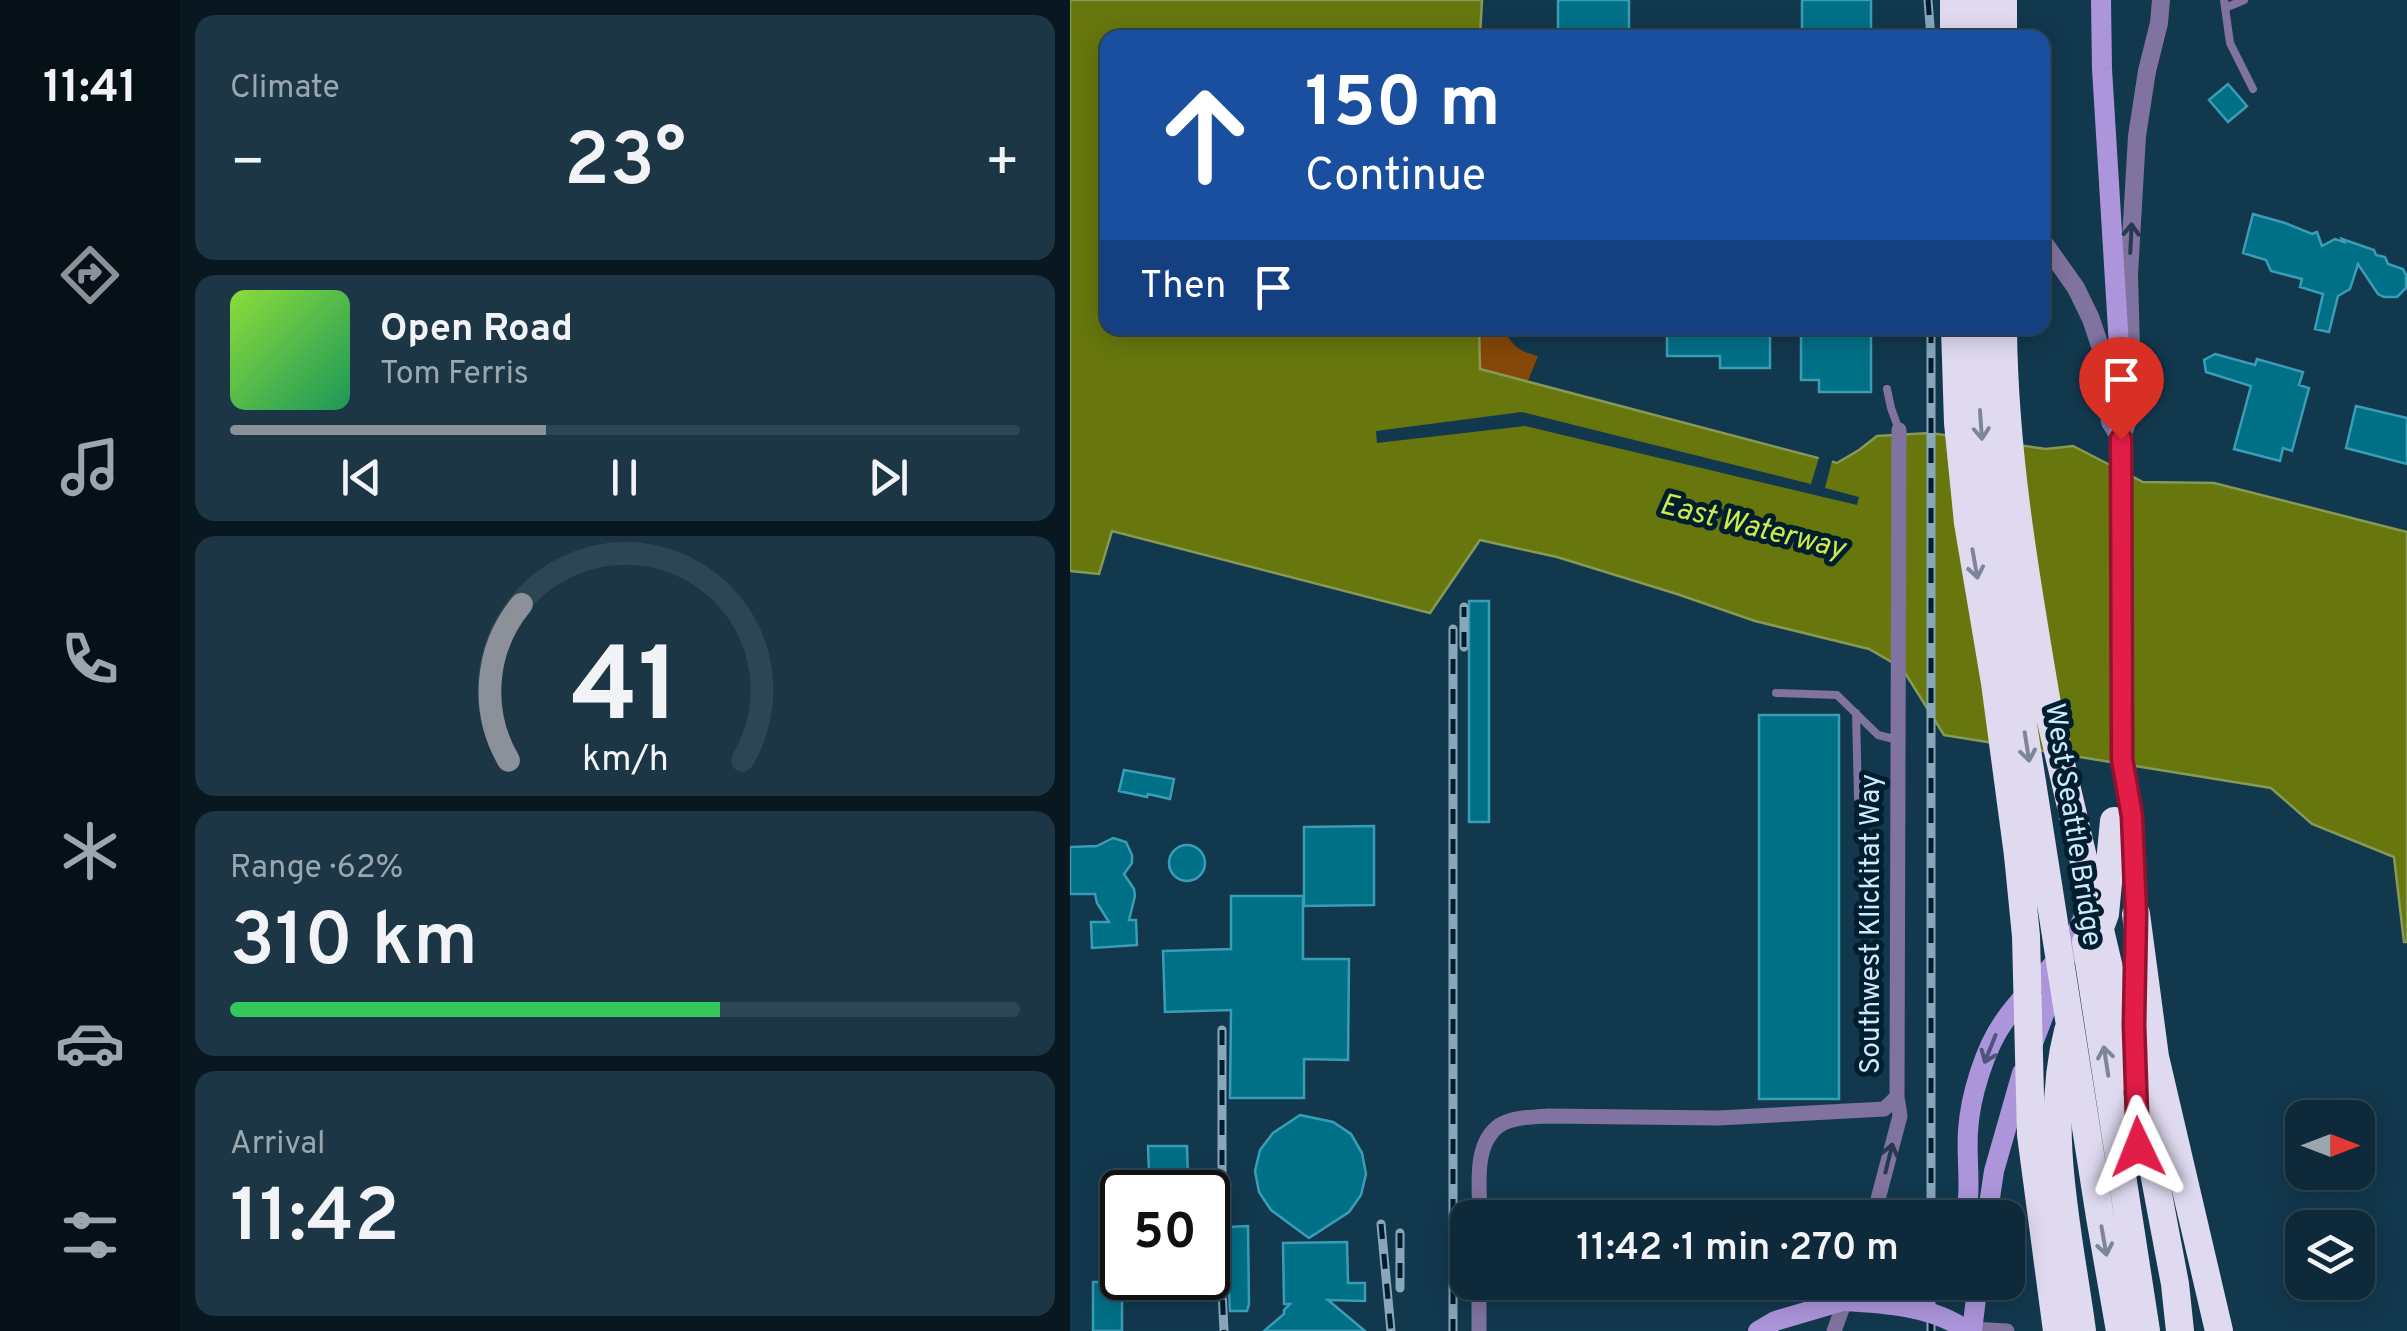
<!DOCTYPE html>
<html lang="en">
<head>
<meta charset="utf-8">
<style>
  :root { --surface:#0e2a3a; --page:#1c3645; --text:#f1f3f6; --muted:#9ba7af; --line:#2e4654; --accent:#8c9099 }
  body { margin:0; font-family:Overpass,sans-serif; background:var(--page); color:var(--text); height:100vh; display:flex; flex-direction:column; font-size:38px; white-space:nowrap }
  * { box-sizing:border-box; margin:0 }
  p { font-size:32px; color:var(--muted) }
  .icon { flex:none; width:55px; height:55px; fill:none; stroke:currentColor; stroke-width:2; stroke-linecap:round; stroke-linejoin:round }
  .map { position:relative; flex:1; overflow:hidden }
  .sheet { display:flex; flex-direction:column; gap:15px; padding:15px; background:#081720; width:890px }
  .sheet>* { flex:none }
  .banner { position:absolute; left:30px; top:30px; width:950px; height:305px; border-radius:20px; box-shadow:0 5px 25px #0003,0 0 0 2px var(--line); background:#1a4fa0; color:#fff; overflow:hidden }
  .needle { width:65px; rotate:90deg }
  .fabs { position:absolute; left:1215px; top:1100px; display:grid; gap:20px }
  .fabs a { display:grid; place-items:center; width:90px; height:90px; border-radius:20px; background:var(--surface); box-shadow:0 5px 25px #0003,0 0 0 2px var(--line); font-size:50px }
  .speed { position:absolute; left:30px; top:1170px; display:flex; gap:20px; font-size:50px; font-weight:700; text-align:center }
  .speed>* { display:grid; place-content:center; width:130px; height:130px; border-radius:50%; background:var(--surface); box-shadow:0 5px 25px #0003,0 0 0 2px var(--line); line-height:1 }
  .speed .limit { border:5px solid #111; border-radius:15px; background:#fff; color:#111 }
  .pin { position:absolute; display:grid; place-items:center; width:85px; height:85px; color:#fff; margin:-102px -42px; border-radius:50% 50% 50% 0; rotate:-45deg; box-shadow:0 0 10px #0007 }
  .pin .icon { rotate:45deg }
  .me { position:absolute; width:110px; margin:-55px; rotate:358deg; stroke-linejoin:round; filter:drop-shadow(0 0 8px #0008) }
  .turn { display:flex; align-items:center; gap:35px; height:210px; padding:0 40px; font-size:45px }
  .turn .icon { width:130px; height:130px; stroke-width:2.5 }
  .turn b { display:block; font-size:70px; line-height:85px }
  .then { display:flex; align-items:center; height:95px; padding:0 40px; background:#0003; gap:20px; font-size:38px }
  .big { font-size:75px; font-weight:600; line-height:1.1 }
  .sheet .tile { flex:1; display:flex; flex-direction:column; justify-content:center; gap:15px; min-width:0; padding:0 35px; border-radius:20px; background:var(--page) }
  .sheet .dial { align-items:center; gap:0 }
  .dial svg { height:260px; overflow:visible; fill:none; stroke:var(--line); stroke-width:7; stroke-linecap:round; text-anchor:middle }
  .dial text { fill:var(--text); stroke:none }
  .song { display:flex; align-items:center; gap:30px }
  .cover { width:120px; height:120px; border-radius:15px; background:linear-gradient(135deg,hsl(90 70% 55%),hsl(150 70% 35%)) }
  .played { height:10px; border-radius:5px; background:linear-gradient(90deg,var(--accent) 40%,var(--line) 40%) }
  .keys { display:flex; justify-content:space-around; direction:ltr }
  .heat { display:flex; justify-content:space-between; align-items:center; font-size:55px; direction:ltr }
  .charge { height:15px; border-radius:8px; background:linear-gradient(90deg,#34c759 62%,var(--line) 0) }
  .trip { position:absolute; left:380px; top:1200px; width:575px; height:100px; border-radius:20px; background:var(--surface); box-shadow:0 5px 25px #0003,0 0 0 2px var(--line); font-weight:600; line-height:100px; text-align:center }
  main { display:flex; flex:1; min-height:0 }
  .tab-bar { display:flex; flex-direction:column; width:180px; justify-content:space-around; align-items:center; background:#061117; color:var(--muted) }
  .tab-bar .icon { width:70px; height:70px }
  .tab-bar .selected { color:var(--accent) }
  .tab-bar b { font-size:45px; color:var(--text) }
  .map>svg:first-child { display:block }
</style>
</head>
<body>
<main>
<nav class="tab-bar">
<b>11:41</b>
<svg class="icon selected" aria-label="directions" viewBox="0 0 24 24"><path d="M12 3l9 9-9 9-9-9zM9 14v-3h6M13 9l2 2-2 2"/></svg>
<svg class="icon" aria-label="music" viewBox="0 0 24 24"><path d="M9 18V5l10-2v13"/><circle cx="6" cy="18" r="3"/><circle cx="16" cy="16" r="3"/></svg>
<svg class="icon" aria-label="phone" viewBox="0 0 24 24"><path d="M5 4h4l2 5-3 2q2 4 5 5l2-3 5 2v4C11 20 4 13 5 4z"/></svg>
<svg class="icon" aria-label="climate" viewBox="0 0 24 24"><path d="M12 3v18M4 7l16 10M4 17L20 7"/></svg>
<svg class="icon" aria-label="car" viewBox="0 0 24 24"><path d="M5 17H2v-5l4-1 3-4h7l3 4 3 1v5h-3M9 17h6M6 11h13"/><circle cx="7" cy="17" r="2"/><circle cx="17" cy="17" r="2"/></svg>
<svg class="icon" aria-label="filters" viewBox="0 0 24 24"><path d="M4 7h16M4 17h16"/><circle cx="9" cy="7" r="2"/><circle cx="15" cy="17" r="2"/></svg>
</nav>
<section class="sheet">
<div class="tile"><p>Climate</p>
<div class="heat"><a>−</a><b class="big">23°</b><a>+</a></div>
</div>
<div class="tile">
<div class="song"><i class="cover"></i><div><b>Open Road</b><p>Tom Ferris</p></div></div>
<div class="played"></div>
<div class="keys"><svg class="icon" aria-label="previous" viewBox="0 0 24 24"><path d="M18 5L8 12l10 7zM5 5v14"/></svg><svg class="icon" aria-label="pause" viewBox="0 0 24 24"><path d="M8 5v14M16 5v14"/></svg><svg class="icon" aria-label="next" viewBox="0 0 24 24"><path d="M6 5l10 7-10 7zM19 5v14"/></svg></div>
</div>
<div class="tile dial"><svg viewBox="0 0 100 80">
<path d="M14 69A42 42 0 1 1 86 69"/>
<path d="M14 69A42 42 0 0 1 18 21" stroke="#8c9099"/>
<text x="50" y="56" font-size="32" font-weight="700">41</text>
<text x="50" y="72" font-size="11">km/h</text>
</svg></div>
<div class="tile"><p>Range · 62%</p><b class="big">310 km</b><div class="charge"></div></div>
<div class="tile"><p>Arrival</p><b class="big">11:42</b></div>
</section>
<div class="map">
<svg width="1337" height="1331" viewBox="0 0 1337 1331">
  <rect width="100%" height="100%" fill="#12384e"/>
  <!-- green -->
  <path fill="#854808" d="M409,328H435C439,345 451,352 468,356L457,383L409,369Z"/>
  <!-- water -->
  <path fill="#67770e" stroke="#869955" stroke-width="2.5" d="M0,0H412L410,37L38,38V328H409L410,369L767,463L789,450L807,436L860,433L976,449L1003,446L1073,482L1144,483L1337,532V942H1334L1324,857L1242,824L1201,788L874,735L832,668L799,649L685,621L607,594L487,557L410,540L360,613L42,531L29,574L0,571Z"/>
  <!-- pier -->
  <path fill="#12384e" d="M452,412L741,484L750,454L763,457L755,488L789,497L787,505L455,426L307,443L306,431Z"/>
  <!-- building -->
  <path fill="#007087" stroke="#3b9cb6" stroke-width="2.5" d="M488,0H559V38H488Z
    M732,0H801V38H732Z
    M1158,84L1177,106L1158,122L1139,100Z
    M1183,214L1215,223L1242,234L1247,232L1252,246L1265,239L1274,242L1272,239L1304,250L1306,255L1315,257L1318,264L1333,269L1336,275V288L1327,297H1314L1308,294L1288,264L1280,289L1268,296L1259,332L1245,329L1253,294L1230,287L1232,279L1201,271L1196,260L1173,253Z
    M597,328H700V368H650V356H597Z
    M731,328H801V392H749V380H731Z
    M1145,354L1185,365L1187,359L1233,372L1229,385L1239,388L1222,451L1213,448L1210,461L1164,449L1181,386L1136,372L1134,360Z
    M1286,406L1337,418V464L1276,448Z
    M399,601H419V822H399Z
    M689,715H769V1099H689Z
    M54,770L104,779L100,799L78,794L77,797L49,791Z
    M304,826V905L234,906V827Z
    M43,838L56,842L62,855V863L54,874L64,889L65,896L59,920H66L67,945L22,948L21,922H39L27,903L25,894H0V847L27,846Z
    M99 863a18 18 0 1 1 36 0a18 18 0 1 1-36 0Z
    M161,896H233V959H279L278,1060L234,1059V1098H160L161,1010L95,1012L93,951L161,949Z
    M230,1115L263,1122L281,1134L292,1153L296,1174L291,1195L279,1212L239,1238L201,1210L189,1192L185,1171L190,1150L203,1133Z
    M78,1146H117L118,1179H102L101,1173H79Z
    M178,1226L179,1304L177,1311H160L159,1290H138V1252H159V1227Z
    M277,1242L278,1283H295V1301L258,1300L295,1331H194L214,1314V1310L220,1304H214L213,1243Z
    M23,1282H52V1331H23Z"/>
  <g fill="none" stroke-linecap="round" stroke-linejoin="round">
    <!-- service -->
    <path stroke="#80739f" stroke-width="8" d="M1154,0L1160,43L1183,89
      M1155,8L1174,0
      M817,389L821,408L829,430
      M706,693L767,695L808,735L828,740
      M786,713L788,798"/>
    <!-- minor -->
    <path stroke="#80739f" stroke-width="15" d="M410,1218C410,1190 402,1144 430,1125C443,1117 463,1117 478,1116L648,1118L814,1109L827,1097
      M803,1218L830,1116L827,1097L829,430
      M902,1329L937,1331
      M409,1331V1282
      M764,1331L782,1282"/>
    <!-- tertiary -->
    <path stroke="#80739f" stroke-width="18" d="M972,240L1006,288L1021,319L1032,352L1040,422L1051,439
      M1053,434L1059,417L1062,390L1059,274L1067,136L1077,71L1089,23L1091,0"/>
    <!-- secondary -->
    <path stroke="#ac95db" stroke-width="20" d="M1031,0L1032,69L1049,346L1052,759L1062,816L1066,926
      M962,1046L1000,946L1023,897
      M895,1218C902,1190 896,1160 898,1131C900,1097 915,1047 935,1020C951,997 973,976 992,955
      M917,1218L924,1171L952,1073
      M688,1331L705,1321L773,1301
      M902,1331L908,1282"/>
    <!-- motorway -->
    <path stroke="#e0daf0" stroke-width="28" d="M884,0V38
      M933,0V38
      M906,38V0
      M885,328L888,423L898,523L925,683L948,855
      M933,328C934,454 956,580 977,704
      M1066,914L1085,1057L1149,1331
      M1028,933L1035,914L1044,821
      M998,1031C973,1129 999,1234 1012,1331"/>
    <defs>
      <path id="rail" d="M858,0L861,38
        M861,328V1218
        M383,629V1331
        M394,647V607
        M152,1030V1290L154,1331
        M311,1224L321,1331
        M330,1233V1288
        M861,1331V1282"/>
    </defs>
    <!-- rail casing -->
    <use href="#rail" stroke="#88a7bb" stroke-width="9"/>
    <!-- rail -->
    <use href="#rail" stroke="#011e2f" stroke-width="5" stroke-dasharray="15" stroke-linecap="butt"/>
    <!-- secondary-bridge -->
    <path stroke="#ac95db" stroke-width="20" d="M783,1298L828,1282
      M773,1301C813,1303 864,1306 897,1331"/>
    <!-- motorway-bridge -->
    <path stroke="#e0daf0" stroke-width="28" d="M907,328L911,432L931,584L1030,1217L1050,1331
      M977,704L1072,1109L1105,1284L1110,1331
      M948,855L956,936L961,1135L987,1331
      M1016,942L1076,1331"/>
  </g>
  <!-- one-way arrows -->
  <defs><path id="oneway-shaft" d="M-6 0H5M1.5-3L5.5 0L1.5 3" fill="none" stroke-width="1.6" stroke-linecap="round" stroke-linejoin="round" transform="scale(2.5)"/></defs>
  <g stroke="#273851">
    <use href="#oneway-shaft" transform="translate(1061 238) rotate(-87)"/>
    <use href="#oneway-shaft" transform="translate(819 1158) rotate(-76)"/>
  </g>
  <g stroke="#7c8599">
    <use href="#oneway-shaft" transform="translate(911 425) rotate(86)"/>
    <use href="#oneway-shaft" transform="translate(905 564) rotate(80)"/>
    <use href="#oneway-shaft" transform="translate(957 747) rotate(81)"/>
    <use href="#oneway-shaft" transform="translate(1036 1061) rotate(-99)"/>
    <use href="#oneway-shaft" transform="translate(1034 1241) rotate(80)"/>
  </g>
  <use stroke="#4e547c" href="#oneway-shaft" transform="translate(920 1049) rotate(112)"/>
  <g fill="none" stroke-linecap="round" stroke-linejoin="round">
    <defs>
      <path id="route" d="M1051,439L1052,738V759L1062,816L1066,914L1064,1025L1068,1147"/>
    </defs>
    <!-- route casing -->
    <use href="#route" stroke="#92132f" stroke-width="25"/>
    <!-- route -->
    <use href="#route" stroke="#e11d48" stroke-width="18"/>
  </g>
  <g text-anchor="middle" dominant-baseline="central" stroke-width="10" stroke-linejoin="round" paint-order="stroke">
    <!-- street labels -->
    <g font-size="28" fill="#cee9fc" stroke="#011e2f">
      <text transform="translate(1002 825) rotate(81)">West Seattle Bridge</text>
      <text transform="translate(802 924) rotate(-90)">Southwest Klickitat Way</text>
    </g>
    <!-- water labels -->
    <g font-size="30" font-style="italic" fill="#ceea4a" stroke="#011e2f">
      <text transform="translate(682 528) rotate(14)">East Waterway</text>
    </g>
  </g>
</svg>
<div class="fabs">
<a><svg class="needle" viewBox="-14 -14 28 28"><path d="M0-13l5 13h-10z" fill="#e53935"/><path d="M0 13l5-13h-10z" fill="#9ba7af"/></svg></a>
<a><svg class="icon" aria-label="layers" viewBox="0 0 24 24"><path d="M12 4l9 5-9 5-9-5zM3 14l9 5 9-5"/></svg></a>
</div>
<div class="speed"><div class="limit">50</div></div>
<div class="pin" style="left:1051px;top:439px;background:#d93025"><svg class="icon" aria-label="arrive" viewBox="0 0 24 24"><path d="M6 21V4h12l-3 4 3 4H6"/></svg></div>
<svg class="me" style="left:1068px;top:1147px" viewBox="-20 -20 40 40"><path d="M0-17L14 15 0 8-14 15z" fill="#e11d48" stroke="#fff" stroke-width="4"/></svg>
<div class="trip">11:42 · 1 min · 270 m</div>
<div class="banner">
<div class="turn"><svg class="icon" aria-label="ahead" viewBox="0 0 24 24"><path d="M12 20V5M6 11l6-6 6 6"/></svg><div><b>150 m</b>Continue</div></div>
<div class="then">Then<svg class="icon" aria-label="arrive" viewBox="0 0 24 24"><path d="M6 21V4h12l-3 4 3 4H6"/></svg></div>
</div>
</div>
</main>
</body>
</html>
